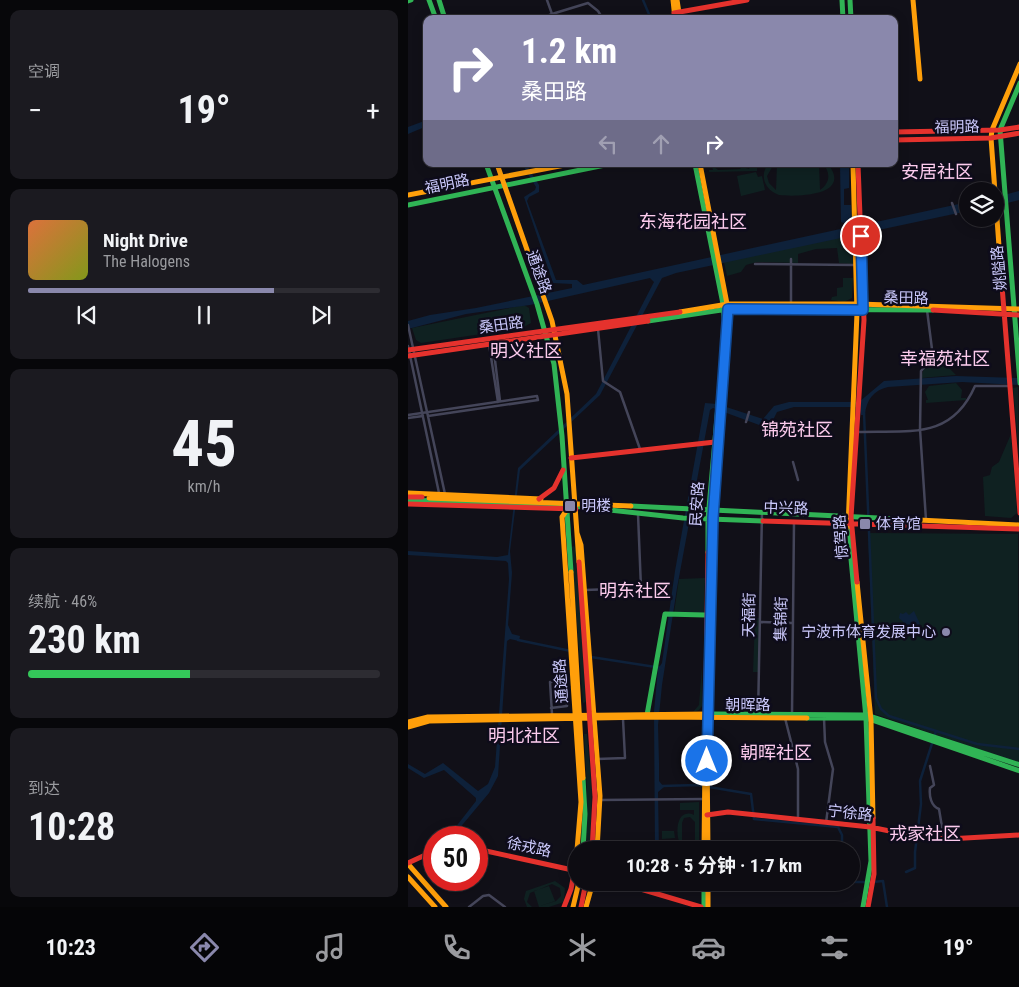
<!DOCTYPE html>
<html lang="zh">
<head>
<meta charset="utf-8">
<style>
  :root { --surface:#0d0c12; --page:#1b1a20; --text:#f1f3f6; --muted:#9a9b9f; --line:#2d2c32; --accent:#8a88ac }
  body { margin:0; font-family:"Roboto Condensed","Noto Sans SC",sans-serif; background:var(--page); color:var(--text); height:100vh; display:flex; flex-direction:column; font-size:19px; white-space:nowrap }
  * { box-sizing:border-box; margin:0 }
  p { font-size:16px; color:var(--muted) }
  .icon { flex:none; width:28px; height:28px; fill:none; stroke:currentColor; stroke-width:2; stroke-linecap:round; stroke-linejoin:round }
  .map { position:relative; flex:1; overflow:hidden }
  .side { display:flex; flex-direction:column; gap:10px; padding:10px; background:#07070a; width:408px }
  .side>* { flex:none }
  .banner { position:absolute; left:15px; top:15px; width:475px; height:152px; border-radius:10px; box-shadow:0 2px 12px #0003,0 0 0 1px var(--line); background:#8a88ac; color:#fff; overflow:hidden }
  .controls { position:absolute; left:551px; top:182px; display:grid; gap:10px }
  .controls a { display:grid; place-items:center; width:45px; height:45px; border-radius:50%; background:var(--surface); box-shadow:0 2px 12px #0003,0 0 0 1px var(--line); font-size:25px }
  .speed { position:absolute; left:15px; top:826px; display:flex; gap:10px; font-size:25px; font-weight:700; text-align:center }
  .speed>* { display:grid; place-content:center; width:65px; height:65px; border-radius:50%; background:var(--surface); box-shadow:0 2px 12px #0003,0 0 0 1px var(--line); line-height:1 }
  .speed .limit { border:8px solid #d22; background:#fff; color:#111 }
  .pin { position:absolute; display:grid; place-items:center; width:42px; height:42px; color:#fff; margin:-21px; border:2px solid #fff; border-radius:50%; box-shadow:0 1px 5px #0007 }
  .me { position:absolute; width:55px; margin:-28px; rotate:0deg; stroke-linejoin:round; filter:drop-shadow(0 0 4px #0008) }
  .turn { display:flex; align-items:center; gap:18px; height:105px; padding:0 15px; font-size:22px }
  .turn .icon { width:65px; height:65px; stroke-width:2.5 }
  .turn b { display:block; font-size:35px; line-height:42px }
  .lanes { display:flex; align-items:center; height:48px; padding:0 15px; background:#0003; justify-content:center; gap:25px; direction:ltr }
  .lanes .off { opacity:.35 }
  .big { font-size:38px; font-weight:700; line-height:1.1 }
  .side .tile { flex:1; display:flex; flex-direction:column; justify-content:center; gap:8px; min-width:0; padding:0 18px; border-radius:10px; background:var(--page) }
  .side .dial { align-items:center; gap:0 }
  .dial b { font-size:65px; line-height:1 }
  .song { display:flex; align-items:center; gap:15px }
  .cover { width:60px; height:60px; border-radius:8px; background:linear-gradient(135deg,hsl(20 70% 55%),hsl(70 70% 35%)) }
  .played { height:5px; border-radius:2px; background:linear-gradient(90deg,var(--accent) 70%,var(--line) 70%) }
  .keys { display:flex; justify-content:space-around; direction:ltr }
  .heat { display:flex; justify-content:space-between; align-items:center; font-size:28px; direction:ltr }
  .charge { height:8px; border-radius:4px; background:linear-gradient(90deg,#34c759 46%,var(--line) 0) }
  .trip { position:absolute; left:160px; top:841px; width:292px; height:50px; border-radius:25px; background:var(--surface); box-shadow:0 2px 12px #0003,0 0 0 1px var(--line); font-weight:700; line-height:50px; text-align:center }
  .tab-bar { display:flex; height:80px; justify-content:space-around; align-items:center; background:#050507; color:var(--muted) }
  .tab-bar .icon { width:35px; height:35px }
  .tab-bar .current { color:var(--accent) }
  .tab-bar b { font-size:22px; color:var(--text) }
  main { display:flex; flex:1; min-height:0 }
  .map>svg:first-child { display:block }
</style>
</head>
<body>
<main>
<section class="side">
<div class="tile"><p>空调</p>
<div class="heat"><a>−</a><b class="big">19°</b><a>+</a></div>
</div>
<div class="tile">
<div class="song"><i class="cover"></i><div><b>Night Drive</b><p>The Halogens</p></div></div>
<div class="played"></div>
<div class="keys"><svg class="icon" aria-label="previous" viewBox="0 0 24 24"><path d="M18 5L8 12l10 7zM5 5v14"/></svg><svg class="icon" aria-label="pause" viewBox="0 0 24 24"><path d="M8 5v14M16 5v14"/></svg><svg class="icon" aria-label="next" viewBox="0 0 24 24"><path d="M6 5l10 7-10 7zM19 5v14"/></svg></div>
</div>
<div class="tile dial"><b>45</b><p>km/h</p></div>
<div class="tile"><p>续航 · 46%</p><b class="big">230 km</b><div class="charge"></div></div>
<div class="tile"><p>到达</p><b class="big">10:28</b></div>
</section>
<div class="map">
<svg width="612" height="907" viewBox="0 0 612 907">
  <rect width="100%" height="100%" fill="#111018"/>
  <!-- green -->
  <path fill="#0f2121" fill-rule="evenodd" d="M303,164L310,170L332,169L336,164H340L338,168L341,169L342,164H349V171L301,172V170H305Z
    M360,164H366L359,176L361,183L368,190L369,164H411L412,190C422,183 423,173 415,164H420C445,196 389,197 371,195C357,190 351,176 360,164Z
    M348,172L350,177L354,176L357,190L333,196L329,176Z
    M446,234L447,260L445,264L431,263L429,248L408,249L390,254V263L349,262L338,265L333,272L319,276L316,262Z
    M435,278H445L444,298L436,302L423,300L424,297L429,296V288L435,287Z
    M116,305L121,308L123,323L114,328L13,343L8,340L4,328Z
    M525,360L537,364L548,375L513,378L516,368Z
    M548,383L554,390L553,398H558V400L518,403V400H520L517,392L521,386Z
    M610,387L611,454L605,388Z
    M603,434L609,513L603,518L577,516L575,477L582,475L584,467L591,462Z
    M460,533L610,534L611,763L467,714Z
    M166,546L168,550L178,702L175,703L163,547Z
    M297,578L296,614L266,613L271,579Z
    M343,618H351L350,672H345L347,620Z
    M294,666V706L291,710L285,712L291,705Z
    M176,734H179L184,790L182,850H178L179,790Z
    M291,802V850H276C266,842 266,806 286,815V810H272V803ZM282,817L287,822V842L280,848L274,844V823L276,818Z
    M254,831H266L267,838L254,839Z
    M147,881L157,888L156,902L141,907H131L126,891L141,886L147,901L132,906L148,901L153,896L152,888L144,884L122,893L119,902L124,907H119L116,899L118,891Z"/>
  <!-- water -->
  <path fill="#0e213a" d="M19,120V126L0,134V127Z
    M114,164H118L131,185V192L121,197L119,201L148,280H169L175,285L437,228L438,224L433,222L432,164H441V188L436,189V205H443L445,227L560,202V211L268,273L254,278L192,395L112,470L102,551L104,573L100,625L104,634L112,636L111,641L102,639L99,641L90,776L81,793L45,836L43,833L68,801V798L36,770L16,778L0,768V764L17,774L35,763L70,791L80,784L87,767L101,579L100,563L98,561L0,555V551L89,557L100,555L110,468L188,394L246,282L242,278L122,305L58,314L0,329V321L22,315L68,308L164,288V284L145,283L116,197L127,190L128,187Z
    M611,191V200L588,206V197Z
    M548,376L611,378V385L554,382L480,387C466,390 458,400 457,415H453L451,407H386L369,412L363,424L357,427L305,408L302,410L269,588L254,685L250,725L251,763V781L256,787L250,792L251,850H247L246,711L250,669L254,663L267,571L297,403L309,404L355,419L366,406L381,402H451L476,381Z
    M506,611L512,624L508,634L491,618L492,613L495,614L498,612L501,615Z"/>
  <g fill="none" stroke-linecap="round" stroke-linejoin="round">
    <!-- canal -->
    <path stroke="#0e213a" stroke-width="2.5" d="M235,0L243,19
      M456,413L468,698L473,709L481,716L569,744L612,749
      M110,640L163,651
      M183,657L254,668
      M254,786L289,785L343,794L346,819L430,827L434,835V850
      M498,872L507,868V852L513,804L512,781L528,731
      M434,882H459
      M465,882L475,881L479,907"/>
    <!-- street -->
    <path stroke="#444559" stroke-width="2.5" d="M139,0L144,14L180,3L190,11L195,19
      M131,19L144,14
      M544,203L548,214
      M347,264L447,265
      M383,304V259
      M0,325L37,494
      M190,329L195,381L212,392L232,449
      M81,344L90,402
      M85,344L92,401
      M0,346L31,493
      M0,415L129,396L130,400
      M20,416L130,400
      M0,418L15,416
      M338,422L341,412
      M449,432C500,430 543,441 567,386H602
      M385,462L390,480
      M518,520L512,429L513,371L525,357L519,310
      M177,590L233,588L230,514
      M352,622L384,623
      M143,708L159,706L158,684L155,681L142,682L144,714
      M384,714L386,522
      M350,716L354,512
      M377,718L390,769V820
      M416,718L417,742L425,769L418,823
      M189,759L217,758L215,719
      M522,766L526,785L522,788C521,796 523,806 531,809L536,839
      M192,800L296,799
      M61,907L75,896L81,895L97,907"/>
    <!-- fast -->
    <path stroke="#30b455" stroke-width="5" d="M21,0L28,19
      M31,0L37,19
      M434,0L435,19
      M442,0L443,19
      M0,1L3,0
      M612,83L592,130L612,383
      M78,164L129,304L146,364L154,436L163,572
      M287,164L315,304L317,327L300,519V552
      M0,205L202,164
      M240,321L320,309L525,310
      M0,500L165,506L275,518L355,521
      M223,506L491,519
      M440,527L458,718L463,861L455,907
      M300,655L305,518L312,421
      M300,714L458,715L612,765
      M239,715L257,614L297,615
      M399,718H458L612,771
      M175,850L177,814L175,778
      M296,882V907"/>
    <!-- slow -->
    <path stroke="#ff9f0a" stroke-width="5" d="M265,0L267,19
      M269,0L272,19
      M505,0L512,79
      M89,164L144,321L159,394L171,562
      M292,164L320,309L312,421
      M0,195L162,164
      M593,273L583,138L584,130L612,64
      M272,312L320,304H449L612,309
      M0,493L133,499
      M21,498L223,506
      M158,511L154,517L173,802L169,850
      M491,519L612,525
      M440,527L449,313L445,164
      M169,533L173,545L192,796L189,850
      M163,572L175,778
      M449,582L463,720L465,818
      M0,722L20,717L300,714
      M0,727L21,721L243,717L399,718
      M299,752L300,850
      M296,850L297,759
      M0,864L38,907
      M0,877L27,907
      M300,882V907
      M165,907L171,882
      M178,907L185,882"/>
    <!-- jam -->
    <path stroke="#e5322d" stroke-width="5" d="M266,13L339,0
      M486,132L592,130L612,127
      M486,140L583,138L612,133
      M593,273L612,513
      M525,310L612,315
      M0,350L272,312
      M0,356L240,321
      M163,458L307,442
      M0,497H14
      M131,499L146,488L155,470
      M0,504L168,509
      M355,521L612,529
      M171,562L187,797L184,850
      M449,582L443,517L456,320L450,164
      M297,759L300,552
      M299,815L320,812L462,827L511,837L540,839L612,835
      M69,849L169,871
      M0,863L26,851
      M209,882L293,907
      M156,907L163,889L169,858
      M173,907L178,882
      M460,907L466,874L465,818"/>
  </g>
  <g fill="none" stroke-linecap="round" stroke-linejoin="round">
    <defs>
      <path id="route" d="M299,761L305,518L320,309L455,310L453,236"/>
    </defs>
    <!-- route casing -->
    <use href="#route" stroke="#114b97" stroke-width="12"/>
    <!-- route -->
    <use href="#route" stroke="#1a73e8" stroke-width="9"/>
  </g>
  <!-- markers -->
  <g fill="#8a88ac" stroke="#0e0c1b" stroke-width="2">
    <rect x="156" y="500" width="12" height="12" rx="2.5"/>
    <rect x="451" y="518" width="12" height="12" rx="2.5"/>
    <circle cx="538" cy="632" r="5"/>
  </g>
  <g text-anchor="middle" dominant-baseline="central" stroke-width="5" stroke-linejoin="round" paint-order="stroke">
    <!-- street labels -->
    <g font-size="15" fill="#cbc9fc" stroke="#0e0c1b">
      <text transform="translate(549 127) rotate(-1)">福明路</text>
      <text transform="translate(39 184) rotate(-12)">福明路</text>
      <text transform="translate(591 268) rotate(-95)">姚隘路</text>
      <text transform="translate(131 272) rotate(70)">通途路</text>
      <text transform="translate(498 298) rotate(1)">桑田路</text>
      <text transform="translate(93 325) rotate(-8)">桑田路</text>
      <text transform="translate(289 504) rotate(-86)">民安路</text>
      <text transform="translate(378 508) rotate(2)">中兴路</text>
      <text transform="translate(433 537) rotate(-94)">惊驾路</text>
      <text transform="translate(341 615) rotate(-89)">天福街</text>
      <text transform="translate(373 619) rotate(-89)">集锦街</text>
      <text transform="translate(153 681) rotate(-94)">通途路</text>
      <text x="340" y="705">朝晖路</text>
      <text transform="translate(442 813) rotate(6)">宁徐路</text>
      <text transform="translate(121 847) rotate(12)">徐戎路</text>
    </g>
    <!-- poi labels -->
    <g font-size="15" fill="#cbc9fc" stroke="#0e0c1b" text-anchor="start">
      <text x="173" y="506">明楼</text>
      <text x="468" y="524">体育馆</text>
      <text x="528" y="632" text-anchor="end">宁波市体育发展中心</text>
    </g>
    <!-- quarter labels -->
    <g font-size="18" fill="#fccbed" stroke="#0e0c1b">
      <text x="529" y="171">安居社区</text>
      <text x="285" y="221">东海花园社区</text>
      <text x="118" y="350">明义社区</text>
      <text x="537" y="358">幸福苑社区</text>
      <text x="389" y="429">锦苑社区</text>
      <text x="227" y="590">明东社区</text>
      <text x="116" y="735">明北社区</text>
      <text x="368" y="752">朝晖社区</text>
      <text x="517" y="833">戎家社区</text>
    </g>
  </g>
</svg>
<div class="controls">
<a><svg class="icon" aria-label="layers" viewBox="0 0 24 24"><path d="M12 4l9 5-9 5-9-5zM3 14l9 5 9-5"/></svg></a>
</div>
<div class="speed"><div class="limit">50</div></div>
<div class="pin" style="left:453px;top:236px;background:#d93025"><svg class="icon" aria-label="arrive" viewBox="0 0 24 24"><path d="M6 21V4h12l-3 4 3 4H6"/></svg></div>
<svg class="me" style="left:299px;top:761px" viewBox="-20 -20 40 40"><circle r="17" fill="#1a73e8" stroke="#fff" stroke-width="3"/><path d="M0-11L8 9 0 5-8 9z" fill="#fff"/></svg>
<div class="trip">10:28 · 5 分钟 · 1.7 km</div>
<div class="banner">
<div class="turn"><svg class="icon" aria-label="right" viewBox="0 0 24 24"><path d="M7 20v-9h11M14 6l5 5-5 5"/></svg><div><b>1.2 km</b>桑田路</div></div>
<div class="lanes"><svg class="icon off" aria-label="left" viewBox="0 0 24 24"><path d="M17 20v-9H6M10 6l-5 5 5 5"/></svg><svg class="icon off" aria-label="ahead" viewBox="0 0 24 24"><path d="M12 20V5M6 11l6-6 6 6"/></svg><svg class="icon" aria-label="right" viewBox="0 0 24 24"><path d="M7 20v-9h11M14 6l5 5-5 5"/></svg></div>
</div>
</div>
</main>
<nav class="tab-bar">
<b>10:23</b>
<svg class="icon current" aria-label="directions" viewBox="0 0 24 24"><path d="M12 3l9 9-9 9-9-9zM9 14v-3h6M13 9l2 2-2 2"/></svg>
<svg class="icon" aria-label="music" viewBox="0 0 24 24"><path d="M9 18V5l10-2v13"/><circle cx="6" cy="18" r="3"/><circle cx="16" cy="16" r="3"/></svg>
<svg class="icon" aria-label="phone" viewBox="0 0 24 24"><path d="M5 4h4l2 5-3 2q2 4 5 5l2-3 5 2v4C11 20 4 13 5 4z"/></svg>
<svg class="icon" aria-label="climate" viewBox="0 0 24 24"><path d="M12 3v18M4 7l16 10M4 17L20 7"/></svg>
<svg class="icon" aria-label="car" viewBox="0 0 24 24"><path d="M5 17H2v-5l4-1 3-4h7l3 4 3 1v5h-3M9 17h6M6 11h13"/><circle cx="7" cy="17" r="2"/><circle cx="17" cy="17" r="2"/></svg>
<svg class="icon" aria-label="filters" viewBox="0 0 24 24"><path d="M4 7h16M4 17h16"/><circle cx="9" cy="7" r="2"/><circle cx="15" cy="17" r="2"/></svg>
<b>19°</b>
</nav>
</body>
</html>
